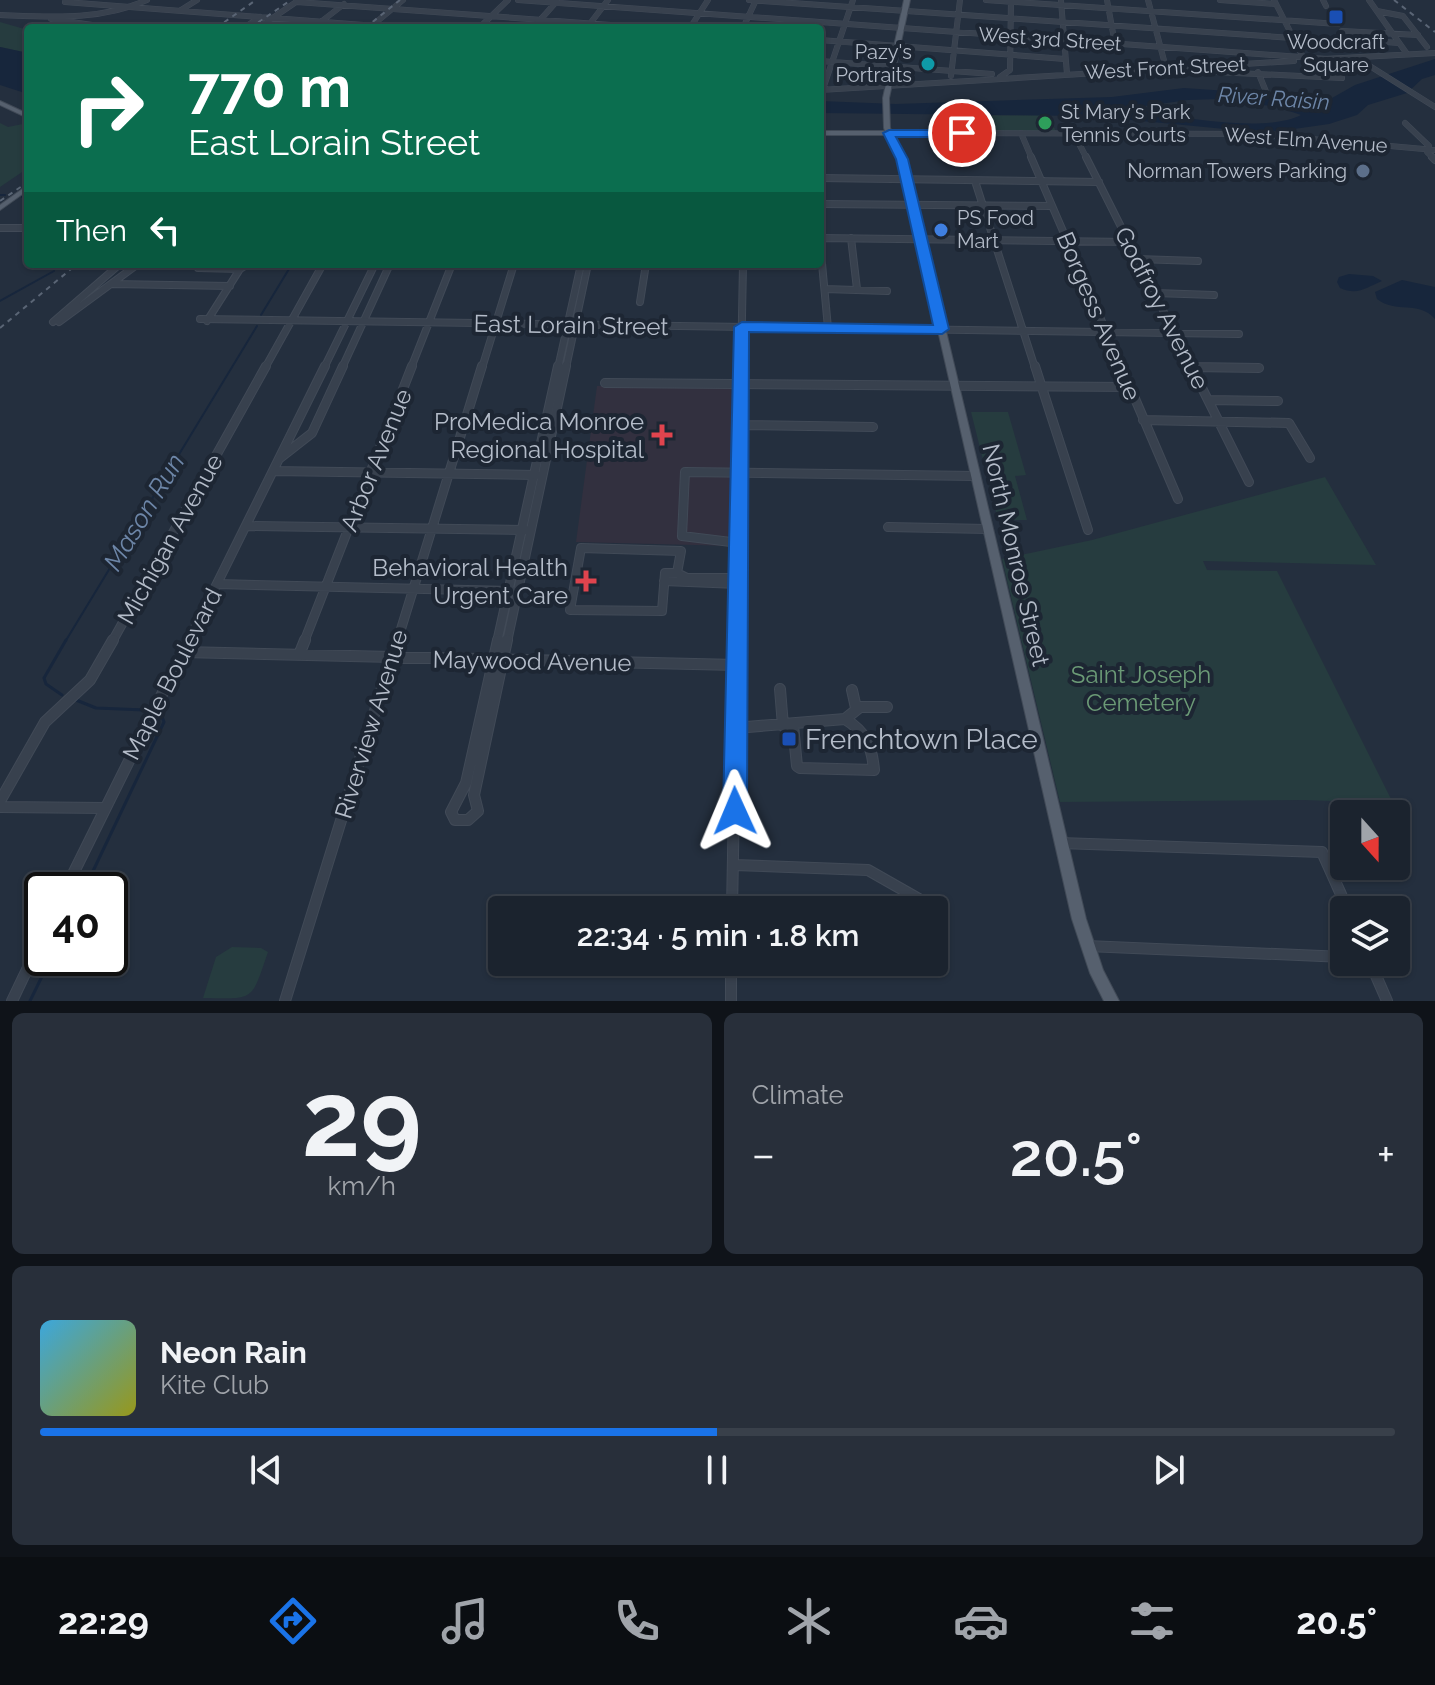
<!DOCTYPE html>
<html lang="en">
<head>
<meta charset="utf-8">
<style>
  :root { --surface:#1b232e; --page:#282f3a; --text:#f1f3f6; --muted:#a0a4aa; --line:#39404a; --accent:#1a73e8 }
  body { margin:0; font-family:Raleway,sans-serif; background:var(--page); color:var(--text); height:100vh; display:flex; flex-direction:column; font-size:30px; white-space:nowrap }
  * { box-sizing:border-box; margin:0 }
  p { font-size:26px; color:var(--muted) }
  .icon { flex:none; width:44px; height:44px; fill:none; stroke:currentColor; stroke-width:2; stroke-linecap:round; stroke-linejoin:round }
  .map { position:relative; height:1001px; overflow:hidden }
  .sheet { display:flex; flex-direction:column; gap:12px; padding:12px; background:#0f1319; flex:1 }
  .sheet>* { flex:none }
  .top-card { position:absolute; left:24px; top:24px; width:800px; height:244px; border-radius:8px; box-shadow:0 2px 6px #0004,0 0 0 2px var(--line); background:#0b6e4f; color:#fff; overflow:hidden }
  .needle { width:52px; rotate:159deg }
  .controls { position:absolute; left:1330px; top:800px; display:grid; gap:16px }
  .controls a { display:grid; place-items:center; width:80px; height:80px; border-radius:8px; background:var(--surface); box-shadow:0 2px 6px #0004,0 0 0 2px var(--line); font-size:40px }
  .speed { position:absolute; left:24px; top:872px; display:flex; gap:16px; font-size:40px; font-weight:700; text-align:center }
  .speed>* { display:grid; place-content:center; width:104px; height:104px; border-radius:50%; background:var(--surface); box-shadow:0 2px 6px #0004,0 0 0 2px var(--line); line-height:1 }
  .speed .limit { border:4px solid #111; border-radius:12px; background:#fff; color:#111 }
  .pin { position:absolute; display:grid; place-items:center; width:68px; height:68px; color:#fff; margin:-34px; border:4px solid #fff; border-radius:50%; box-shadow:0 2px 8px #0007 }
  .me { position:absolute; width:88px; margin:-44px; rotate:359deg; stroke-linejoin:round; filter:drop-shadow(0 0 6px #0008) }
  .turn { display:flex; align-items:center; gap:28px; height:168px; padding:0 32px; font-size:36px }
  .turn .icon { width:104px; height:104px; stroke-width:2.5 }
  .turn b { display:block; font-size:56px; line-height:68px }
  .then { display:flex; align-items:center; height:76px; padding:0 32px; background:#0003; gap:16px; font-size:30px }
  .big { font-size:60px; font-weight:600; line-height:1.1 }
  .sheet .tile { flex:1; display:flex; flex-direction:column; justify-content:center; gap:12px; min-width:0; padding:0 28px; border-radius:12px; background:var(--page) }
  .sheet .dial { align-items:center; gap:0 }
  .dial b { font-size:104px; line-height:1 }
  .song { display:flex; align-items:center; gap:24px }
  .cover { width:96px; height:96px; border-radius:12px; background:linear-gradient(135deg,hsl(200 70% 55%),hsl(60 70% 35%)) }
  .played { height:8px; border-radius:4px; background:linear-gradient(90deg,var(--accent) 50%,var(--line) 50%) }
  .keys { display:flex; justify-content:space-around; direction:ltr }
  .heat { display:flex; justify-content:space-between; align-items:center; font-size:44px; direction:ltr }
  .sheet .tiles { flex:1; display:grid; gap:12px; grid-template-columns:1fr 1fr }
  .tile:last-child { grid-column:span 2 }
  .trip { position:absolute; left:488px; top:896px; width:460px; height:80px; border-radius:8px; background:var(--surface); box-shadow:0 2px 6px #0004,0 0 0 2px var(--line); font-weight:600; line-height:80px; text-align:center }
  .tab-bar { display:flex; height:128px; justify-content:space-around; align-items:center; background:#0b0e12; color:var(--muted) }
  .tab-bar .icon { width:56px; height:56px }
  .tab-bar .active { color:var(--accent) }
  .tab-bar b { font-size:36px; color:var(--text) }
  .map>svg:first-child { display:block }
</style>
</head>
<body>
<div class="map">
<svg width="1435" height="1001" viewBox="0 0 1435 1001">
  <rect width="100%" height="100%" fill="#242f3e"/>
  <!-- medical -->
  <path fill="#32303f" d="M597,386H735L733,546L576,542Z"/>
  <!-- green -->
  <path fill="#263c3f" d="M0,22L28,30V53L0,47Z
    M1047,115L1057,133H957L949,116Z
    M0,123L8,127L28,123V168L0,187Z
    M971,412H1008L1026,475L1015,476L1027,520H998Z
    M1325,477L1376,565L1203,561L1207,570L1277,571L1393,803L1303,800L1060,802L1002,559L1092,540Z
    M232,947L261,948L268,952C251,1001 256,999 203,998L216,957Z"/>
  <!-- water -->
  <path fill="#17263c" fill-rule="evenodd" d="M0,47L28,53V94L0,85Z
    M1435,59V75L1422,79L1407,93L1368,105L1357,115L1329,124L1280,131L1225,129L1090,116L820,113V101L896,104L1112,97L1184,88L1332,98L1355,85ZM1219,99L1277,107L1301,115C1265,134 1170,116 1131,108L1188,100Z
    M1349,274L1373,276L1382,281C1367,287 1358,296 1340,288L1337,282L1339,277Z
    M1402,280L1435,287V319C1419,300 1396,314 1377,299L1375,292Z"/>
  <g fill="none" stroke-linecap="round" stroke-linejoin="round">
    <!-- stream-far1 -->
    <path stroke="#17263c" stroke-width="2" d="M0,195H5
      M22,197H28
      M59,267L63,264
      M0,301L54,271
      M261,315L292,264
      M65,642L257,326"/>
    <!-- stream -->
    <path stroke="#17263c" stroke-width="3" d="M62,695L46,684L44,678L66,640
      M76,700L96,708L145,710
      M84,890L164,722L160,711
      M30,1001L51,958"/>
    <defs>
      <path id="minor-far3" d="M518,0L1327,59
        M749,0L1293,38
        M986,0L1338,24
        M1107,0L1115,44
        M1148,0L1166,68
        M1220,0L1276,4
        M1274,0L1303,57
        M1323,0L1326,6
        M1369,0L1407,54
        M1061,1L1067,74
        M65,2L402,28
        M297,2L652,28
        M181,10L197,0
        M1377,11L1403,16L1427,47
        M0,15C50,17 100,21 147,0
        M51,19L113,28
        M589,25L608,0
        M224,28H229
        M244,28L260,17
        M258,28L299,0
        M313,28L344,4
        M369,28L403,0
        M479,28L508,0
        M533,28L557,1
        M690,28L708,0
        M743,28L756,0
        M1342,31L1418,35
        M1346,39L1399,43
        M820,40L1065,59
        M1357,58L1435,107
        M1324,59L1435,53
        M820,61L992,74
        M1210,65L1216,72L1342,78
        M1258,72L1267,94
        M951,76L960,0
        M1000,77L1010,70L1011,0
        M826,89L824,86L853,0
        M820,90L1294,61
        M1405,123L1429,146L1427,152L1434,159
        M889,133L1256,134L1435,150
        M1021,133L1032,159
        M1074,134L1087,159"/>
      <path id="minor-far2" d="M1031,157L1122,368
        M1086,157L1192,368
        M1432,157L1435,160
        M820,178L1099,182
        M975,181L1035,368
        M820,204L1052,206
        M0,228H28
        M820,238L1129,242
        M851,238L857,289
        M820,242L828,328
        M1137,259L1198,261
        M198,268L240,269
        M112,284L230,286
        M825,289L887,291
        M1155,293L1214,295
        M640,302L646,264
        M200,319L1239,334
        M207,321L240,269L248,264
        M53,322L120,264
        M59,322L138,264
        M1192,367L1239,368
        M265,368L323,264
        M324,368L375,264
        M342,368L390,264
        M411,368L452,264
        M482,368L514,264
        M558,368L581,264
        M566,368L588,264
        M741,368L743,264"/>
      <path id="minor-far1" d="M1035,366L1088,530
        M1121,366L1178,499
        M1191,366L1249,482
        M1192,367L1259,368
        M605,383L1130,387
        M1209,400L1278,401
        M1143,420L1289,423L1310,458
        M740,425L873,427
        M280,458L312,433L343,366
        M273,471L536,475
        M246,526L525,530
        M888,527L987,529
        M739,543L682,536L685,472L975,476
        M581,548L681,551L677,573H665L662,611L570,610Z
        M677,573L687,578H738
        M664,581L738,584
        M217,584L512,591
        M112,642L266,366
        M188,642L325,366
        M304,642L412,366
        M397,642L482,366
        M497,642L558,366
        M507,642L566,366
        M737,642L741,366"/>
      <path id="minor" d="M498,640L466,783L451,812L455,820H468L478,811L474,795L507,640
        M183,652L737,665
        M299,655L305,640
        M780,689L783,726
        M852,690L856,708
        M845,719L860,707H887
        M735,728L845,719C866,732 872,746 874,770L800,768L797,766L793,725
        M0,801L45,722L90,680L113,640
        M0,807L105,808
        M1060,843L1322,852L1348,910
        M734,865L868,870L919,899L923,910
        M65,890L189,640
        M732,910L737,640
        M732,910H752
        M1087,946L1344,957
        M731,962V1001
        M1370,962L1387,1001
        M12,1001L42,938
        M285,1001L397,640"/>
      <path id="major" d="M904,0H910L889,98L890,128L905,159L1086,919L1103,970L1119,1001H1104L1090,973L1072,919L899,159L887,135H820V131H885L884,128L883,98Z
        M0,101L28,114V118L0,105Z
        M28,185V190L0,210V205Z"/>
    </defs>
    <!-- minor-far3 casing -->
    <use href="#minor-far3" stroke="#414a57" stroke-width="6"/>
    <!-- minor-far2 casing -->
    <use href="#minor-far2" stroke="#414a57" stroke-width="8"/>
    <!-- minor-far1 casing -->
    <use href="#minor-far1" stroke="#414a57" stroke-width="10"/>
    <!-- minor casing -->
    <use href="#minor" stroke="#414a57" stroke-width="12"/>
    <!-- major casing -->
    <use href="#major" stroke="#414a57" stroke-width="2"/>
    <!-- minor-far3 -->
    <use href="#minor-far3" stroke="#38414e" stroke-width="5"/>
    <!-- minor-far2 -->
    <use href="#minor-far2" stroke="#38414e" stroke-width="6"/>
    <!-- minor-far1 -->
    <use href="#minor-far1" stroke="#38414e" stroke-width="8"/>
    <!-- minor -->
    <use href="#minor" stroke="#38414e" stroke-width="10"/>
    <!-- major -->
    <use href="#major" fill="#56606e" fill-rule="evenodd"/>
    <!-- rail -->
    <path stroke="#5a6575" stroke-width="2" stroke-dasharray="5 5" stroke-linecap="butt" d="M1394,0L1435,32
      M216,28L256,0
      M250,28L291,0
      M365,28L400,0
      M0,201L28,182
      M0,328L77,264"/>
  </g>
  <!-- route -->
  <path fill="#1a73e8" stroke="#114b97" stroke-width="2" d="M889,130H962L968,133L962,137H896L908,159L949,329L942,334L749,332L747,811L743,818L735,821L726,818L723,811L734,327L742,322L933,325L896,159L883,133Z"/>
  <!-- markers -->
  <g fill="#1a4fb4" stroke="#1d2633" stroke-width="3">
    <rect x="1328" y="9" width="16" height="16" rx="4"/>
    <rect x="781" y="731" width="16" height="16" rx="4"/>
  </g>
  <circle fill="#0f9aa8" stroke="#1d2633" stroke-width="3" cx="928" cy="64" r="8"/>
  <circle fill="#2e9e5b" stroke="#1d2633" stroke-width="3" cx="1045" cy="123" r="8"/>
  <circle fill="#5c6f8a" stroke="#1d2633" stroke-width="3" cx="1363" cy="171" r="8"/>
  <circle fill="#3f7fe0" stroke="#1d2633" stroke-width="3" cx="941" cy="230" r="8"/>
  <g fill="#e0444e" stroke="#1d2633" stroke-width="3">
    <path d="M658 423h8v8h8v8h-8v8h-8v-8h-8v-8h8z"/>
    <path d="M582 569h8v8h8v8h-8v8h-8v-8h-8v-8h8z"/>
  </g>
  <g text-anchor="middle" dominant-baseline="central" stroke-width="8" stroke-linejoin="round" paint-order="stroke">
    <!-- far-street labels -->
    <g font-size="20" fill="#b4bcc9" stroke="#1d2633">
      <text transform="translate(1050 39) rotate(4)">West 3rd Street</text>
      <text transform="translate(1165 68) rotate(-3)">West Front Street</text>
      <text transform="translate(1306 140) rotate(4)">West Elm Avenue</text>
    </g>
    <!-- far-poi labels -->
    <g font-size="20" fill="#b4bcc9" stroke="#1d2633" text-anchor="end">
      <text x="1336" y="42" text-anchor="middle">Woodcraft<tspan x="1336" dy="23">Square</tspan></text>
      <text x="912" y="52">Pazy's<tspan x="912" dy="23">Portraits</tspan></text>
      <text x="1061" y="112" text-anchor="start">St Mary's Park<tspan x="1061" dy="23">Tennis Courts</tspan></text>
      <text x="1347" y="171">Norman Towers Parking</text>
      <text x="957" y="218" text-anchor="start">PS Food<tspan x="957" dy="23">Mart</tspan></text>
    </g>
    <!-- far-water labels -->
    <g font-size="22" font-style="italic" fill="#6d86a8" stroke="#1d2633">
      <text transform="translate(1274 98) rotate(4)">River Raisin</text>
    </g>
    <!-- street labels -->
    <g font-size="24" fill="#b4bcc9" stroke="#1d2633">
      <text transform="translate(1162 308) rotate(63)">Godfroy Avenue</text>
      <text transform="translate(1099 316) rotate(67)">Borgess Avenue</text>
      <text transform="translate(571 325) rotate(1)">East Lorain Street</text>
      <text transform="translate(376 460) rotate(-68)">Arbor Avenue</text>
      <text transform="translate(170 539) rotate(-61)">Michigan Avenue</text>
      <text transform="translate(1016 555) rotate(77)">North Monroe Street</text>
      <text transform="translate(532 661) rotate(1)">Maywood Avenue</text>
      <text transform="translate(172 674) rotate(-63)">Maple Boulevard</text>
      <text transform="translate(371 724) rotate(-73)">Riverview Avenue</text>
    </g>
    <!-- poi labels -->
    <g font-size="24" fill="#b4bcc9" stroke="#1d2633" text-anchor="end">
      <text x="644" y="421">ProMedica Monroe<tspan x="644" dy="28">Regional Hospital</tspan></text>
      <text x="568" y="567">Behavioral Health<tspan x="568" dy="28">Urgent Care</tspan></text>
    </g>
    <!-- park labels -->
    <g font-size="24" fill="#6b9a76" stroke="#1d2633">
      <text x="1141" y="674">Saint Joseph<tspan x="1141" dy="28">Cemetery</tspan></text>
    </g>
    <!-- water labels -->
    <g font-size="26" font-style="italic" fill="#6d86a8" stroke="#1d2633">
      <text transform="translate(144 512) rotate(-59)">Mason Run</text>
    </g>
    <!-- near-poi labels -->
    <g font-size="28" fill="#b4bcc9" stroke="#1d2633" text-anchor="start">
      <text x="805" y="739">Frenchtown Place</text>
    </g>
  </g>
</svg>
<div class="controls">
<a><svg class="needle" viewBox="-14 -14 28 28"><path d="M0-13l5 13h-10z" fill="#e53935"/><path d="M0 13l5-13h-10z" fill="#a0a4aa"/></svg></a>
<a><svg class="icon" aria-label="layers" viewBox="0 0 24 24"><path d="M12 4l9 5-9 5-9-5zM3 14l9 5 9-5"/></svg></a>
</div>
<div class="speed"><div class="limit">40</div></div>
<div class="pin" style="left:962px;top:133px;background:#d93025"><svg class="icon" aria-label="arrive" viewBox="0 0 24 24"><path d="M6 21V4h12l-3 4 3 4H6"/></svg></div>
<svg class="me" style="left:735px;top:811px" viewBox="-20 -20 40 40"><path d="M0-17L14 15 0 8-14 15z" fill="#1a73e8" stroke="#fff" stroke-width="4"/></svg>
<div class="trip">22:34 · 5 min · 1.8 km</div>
<div class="top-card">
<div class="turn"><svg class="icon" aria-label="right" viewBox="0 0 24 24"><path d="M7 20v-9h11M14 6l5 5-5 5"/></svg><div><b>770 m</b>East Lorain Street</div></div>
<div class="then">Then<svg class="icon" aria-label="left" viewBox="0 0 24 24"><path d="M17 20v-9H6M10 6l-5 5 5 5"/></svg></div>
</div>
</div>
<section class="sheet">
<div class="tiles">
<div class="tile dial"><b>29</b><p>km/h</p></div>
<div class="tile"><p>Climate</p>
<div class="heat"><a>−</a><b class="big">20.5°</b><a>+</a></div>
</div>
<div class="tile">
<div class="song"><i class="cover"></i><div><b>Neon Rain</b><p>Kite Club</p></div></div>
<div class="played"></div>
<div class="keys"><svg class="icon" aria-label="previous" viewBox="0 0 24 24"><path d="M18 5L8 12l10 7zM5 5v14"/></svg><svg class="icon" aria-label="pause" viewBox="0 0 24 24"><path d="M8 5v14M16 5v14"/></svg><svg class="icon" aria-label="next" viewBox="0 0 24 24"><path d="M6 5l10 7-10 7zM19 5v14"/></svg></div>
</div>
</div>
</section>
<nav class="tab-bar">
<b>22:29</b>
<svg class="icon active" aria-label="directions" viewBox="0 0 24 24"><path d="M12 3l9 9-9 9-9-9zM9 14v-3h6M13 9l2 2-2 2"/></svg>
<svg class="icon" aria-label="music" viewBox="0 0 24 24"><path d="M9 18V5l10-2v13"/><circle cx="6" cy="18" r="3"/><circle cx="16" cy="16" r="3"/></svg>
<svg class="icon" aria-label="phone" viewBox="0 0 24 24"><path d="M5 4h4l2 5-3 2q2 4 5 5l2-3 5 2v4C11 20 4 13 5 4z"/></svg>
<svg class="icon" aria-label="climate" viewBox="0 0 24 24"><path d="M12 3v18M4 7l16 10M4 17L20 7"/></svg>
<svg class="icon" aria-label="car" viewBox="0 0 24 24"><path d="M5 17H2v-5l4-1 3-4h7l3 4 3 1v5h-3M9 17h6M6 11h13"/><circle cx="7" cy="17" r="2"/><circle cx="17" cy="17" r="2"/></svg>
<svg class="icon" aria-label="filters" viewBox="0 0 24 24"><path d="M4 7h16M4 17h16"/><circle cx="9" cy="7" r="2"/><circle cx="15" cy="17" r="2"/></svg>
<b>20.5°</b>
</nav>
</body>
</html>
